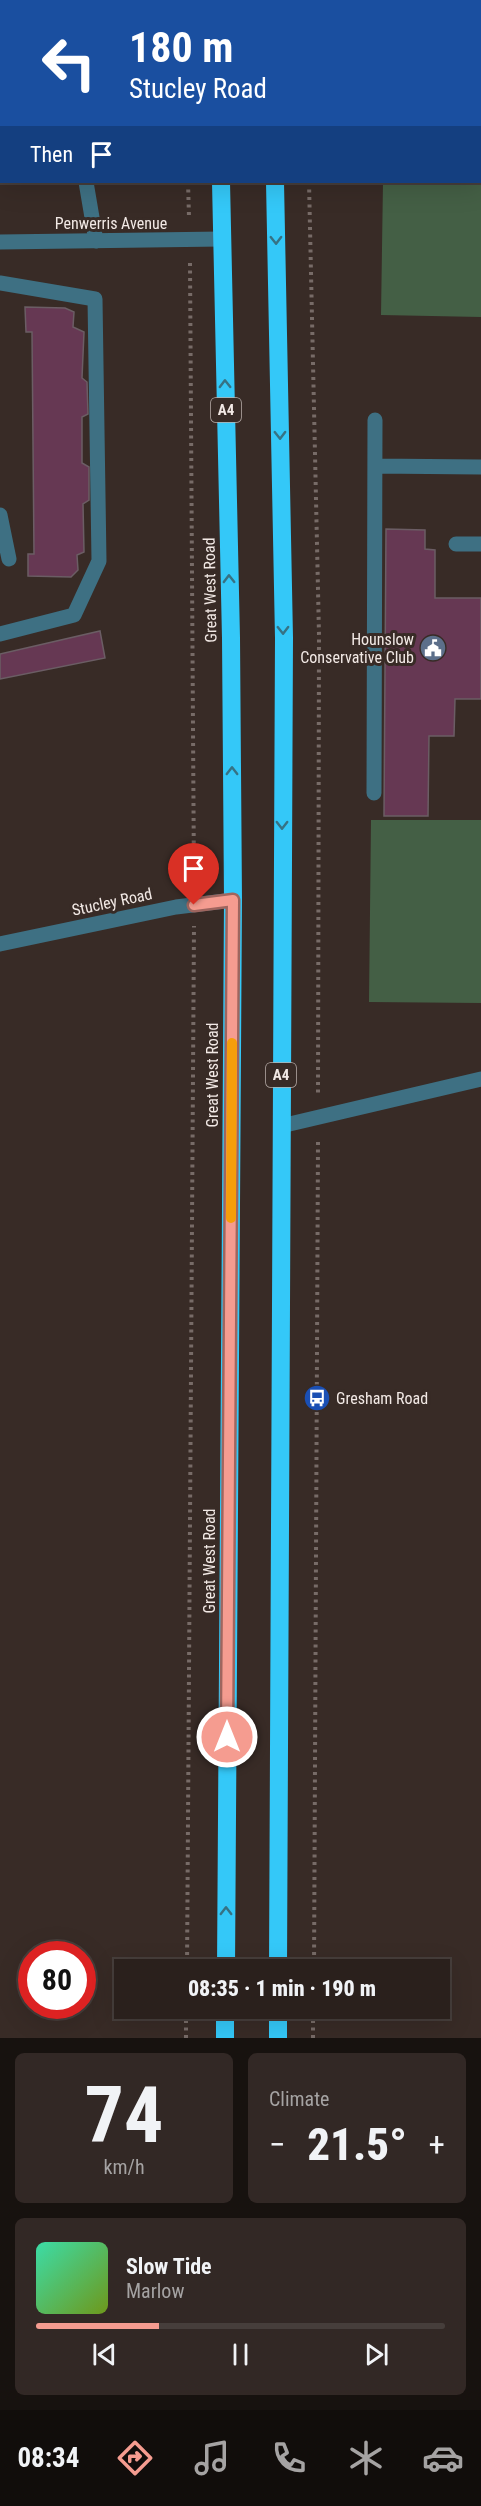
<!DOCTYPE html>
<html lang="en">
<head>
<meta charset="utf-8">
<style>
  :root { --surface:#2a201c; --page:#322825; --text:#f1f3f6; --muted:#a5a3a3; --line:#463e3b; --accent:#f59c90 }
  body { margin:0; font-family:"Roboto Condensed",sans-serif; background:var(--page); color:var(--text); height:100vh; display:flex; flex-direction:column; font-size:22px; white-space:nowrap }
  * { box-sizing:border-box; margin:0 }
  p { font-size:20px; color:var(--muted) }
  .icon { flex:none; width:33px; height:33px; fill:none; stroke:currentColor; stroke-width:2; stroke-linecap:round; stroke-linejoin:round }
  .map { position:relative; height:2038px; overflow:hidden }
  .drawer { display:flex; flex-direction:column; gap:15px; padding:15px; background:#17120f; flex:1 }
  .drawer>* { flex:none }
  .hud { position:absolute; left:0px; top:0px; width:482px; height:183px; box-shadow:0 6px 24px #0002,0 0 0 2px var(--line); background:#1a4fa0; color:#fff; overflow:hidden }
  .speed { position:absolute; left:18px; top:1941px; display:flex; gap:12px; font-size:30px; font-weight:700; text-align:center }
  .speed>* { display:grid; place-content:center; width:78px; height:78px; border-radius:50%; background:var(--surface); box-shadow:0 6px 24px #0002,0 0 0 2px var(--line); line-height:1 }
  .speed .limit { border:9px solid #d22; background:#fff; color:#111 }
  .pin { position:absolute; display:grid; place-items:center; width:51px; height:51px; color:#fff; margin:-62px -26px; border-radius:50% 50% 50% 0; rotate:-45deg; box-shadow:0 0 6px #0007 }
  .pin .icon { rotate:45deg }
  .me { position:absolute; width:66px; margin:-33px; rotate:0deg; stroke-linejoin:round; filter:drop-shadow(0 0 4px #0008) }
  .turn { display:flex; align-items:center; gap:21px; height:126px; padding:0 30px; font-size:27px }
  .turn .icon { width:78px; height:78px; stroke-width:2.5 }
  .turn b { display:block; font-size:42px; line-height:51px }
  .then { display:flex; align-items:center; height:57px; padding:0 30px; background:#0003; gap:12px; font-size:22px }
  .big { font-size:45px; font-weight:800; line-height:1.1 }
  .drawer .widget { flex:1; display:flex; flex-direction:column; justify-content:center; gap:9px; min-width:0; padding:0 21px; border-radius:9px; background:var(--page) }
  .drawer .dial { align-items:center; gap:0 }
  .dial b { font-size:78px; line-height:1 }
  .song { display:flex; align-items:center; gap:18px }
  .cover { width:72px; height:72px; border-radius:9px; background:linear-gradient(135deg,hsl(160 70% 55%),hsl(80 70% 35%)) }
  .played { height:6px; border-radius:3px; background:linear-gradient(90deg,var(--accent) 30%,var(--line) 30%) }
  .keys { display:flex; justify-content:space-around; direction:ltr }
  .heat { display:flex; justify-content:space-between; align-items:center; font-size:33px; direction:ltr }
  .drawer .tiles { flex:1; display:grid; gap:15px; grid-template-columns:1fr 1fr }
  .widget:last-child { grid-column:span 2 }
  .trip { position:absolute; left:114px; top:1959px; width:336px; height:60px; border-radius:0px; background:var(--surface); box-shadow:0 6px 24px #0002,0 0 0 2px var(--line); font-weight:800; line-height:60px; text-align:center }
  .tabs { display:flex; height:96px; justify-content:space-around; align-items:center; background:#110d0b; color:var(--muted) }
  .tabs .icon { width:42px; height:42px }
  .tabs .current { color:var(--accent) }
  .tabs b { font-size:27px; color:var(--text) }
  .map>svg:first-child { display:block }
</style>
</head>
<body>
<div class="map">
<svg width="481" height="2038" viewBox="0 0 481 2038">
  <rect width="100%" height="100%" fill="#382b26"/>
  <!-- green -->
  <path fill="#445f45" d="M481,100V317L381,315L383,182H480Z
    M371,820H481V1003L369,1002Z"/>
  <!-- building -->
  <path fill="#663853" stroke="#6b5d64" stroke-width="1.5" d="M25,307L65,308L74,312L73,327L84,332L82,378L87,382L88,414L82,417V463L89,467V500L83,504L84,552L77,555L78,570L71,577L28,576V554H34L32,332H26Z
    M386,529L425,530V549L435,550V598H481V699H455L454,736H429L428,816H384Z
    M100,631L105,658L0,679V654Z"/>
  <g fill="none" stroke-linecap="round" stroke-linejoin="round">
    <!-- path -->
    <path stroke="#776b67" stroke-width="4" stroke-dasharray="3 4.5" stroke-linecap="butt" d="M182,0V2
      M304,0V2
      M188,182L189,217
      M309,182L319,635L318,1093
      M190,263L194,883
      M187,1970L194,926
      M314,1970L318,1142
      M186,2038V2008
      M313,2038V2008"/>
    <!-- lane -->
    <path stroke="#3e7083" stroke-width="15" d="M57,0L58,2
      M86,182L96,241
      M0,283L95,299L99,561L74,615L0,634
      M375,466L481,467
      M0,515L9,559
      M456,544H481
      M374,793L375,420"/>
    <!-- street -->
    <path stroke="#3e7083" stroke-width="15" d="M0,242L222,239
      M0,944L176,907L233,900
      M281,1126L481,1079"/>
    <!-- highway -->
    <path stroke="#34c8f8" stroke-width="18" d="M216,0V2
      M269,0V2
      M221,182L231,638L233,900L226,1970
      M275,182L284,638L278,1970
      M225,2038V2008
      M278,2038V2008"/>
  </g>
  <!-- one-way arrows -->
  <defs><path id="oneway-chevron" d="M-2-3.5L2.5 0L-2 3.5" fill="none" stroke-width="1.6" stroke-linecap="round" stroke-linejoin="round" transform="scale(1.5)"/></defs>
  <g stroke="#367284">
    <use href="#oneway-chevron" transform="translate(276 240) rotate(89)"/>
    <use href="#oneway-chevron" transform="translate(225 384) rotate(-91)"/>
    <use href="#oneway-chevron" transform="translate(280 435) rotate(89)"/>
    <use href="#oneway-chevron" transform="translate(229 579) rotate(-91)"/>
    <use href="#oneway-chevron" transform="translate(283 630) rotate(89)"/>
    <use href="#oneway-chevron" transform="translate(232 771) rotate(-90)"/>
    <use href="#oneway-chevron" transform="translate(282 825) rotate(90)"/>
    <use href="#oneway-chevron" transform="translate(226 1911) rotate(-90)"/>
  </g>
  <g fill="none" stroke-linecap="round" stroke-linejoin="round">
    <defs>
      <path id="route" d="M194,905L233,900L227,1737"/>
    </defs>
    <!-- route casing -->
    <use href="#route" stroke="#9f655e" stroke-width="15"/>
    <!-- route -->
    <use href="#route" stroke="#f59c90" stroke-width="10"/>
    <!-- slow -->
    <path stroke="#f59e0b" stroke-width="10" d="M231,1218L232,1043"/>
  </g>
  <!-- icons -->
  <defs>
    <symbol id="civic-disc" viewBox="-11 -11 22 22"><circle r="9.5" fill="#5c6f8a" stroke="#382b26"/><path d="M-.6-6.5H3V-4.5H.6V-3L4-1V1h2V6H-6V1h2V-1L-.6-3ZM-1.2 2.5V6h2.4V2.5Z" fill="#fff"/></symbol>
    <symbol id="bus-disc" viewBox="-11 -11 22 22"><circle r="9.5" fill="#1a4fb4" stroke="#382b26"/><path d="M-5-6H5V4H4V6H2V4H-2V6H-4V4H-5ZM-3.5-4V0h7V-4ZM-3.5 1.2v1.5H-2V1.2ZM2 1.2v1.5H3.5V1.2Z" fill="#fff"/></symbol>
  </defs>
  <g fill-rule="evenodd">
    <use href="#civic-disc" x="418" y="633" width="30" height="30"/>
    <use href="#bus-disc" x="302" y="1383" width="30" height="30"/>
  </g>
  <g text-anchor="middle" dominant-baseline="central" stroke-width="6" stroke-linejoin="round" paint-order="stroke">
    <!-- shield labels -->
    <g fill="#382b26" stroke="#bab0ac" stroke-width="1.5">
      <rect x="211" y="398" width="30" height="24" rx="4.5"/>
      <rect x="266" y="1063" width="30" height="24" rx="4.5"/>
    </g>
    <g font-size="15" font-weight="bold" fill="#f2e9e5">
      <text x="226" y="410">A4</text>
      <text x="281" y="1075">A4</text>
    </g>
    <!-- street labels -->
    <g font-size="16" fill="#f2e9e5" stroke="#382b26">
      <text x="111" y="223">Penwerris Avenue</text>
      <text transform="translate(210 590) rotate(-91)">Great West Road</text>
      <text transform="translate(112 902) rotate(-12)">Stucley Road</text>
      <text transform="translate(212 1075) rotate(-90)">Great West Road</text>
      <text transform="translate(209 1561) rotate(-90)">Great West Road</text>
    </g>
    <!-- poi labels -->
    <g font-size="16" fill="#f2e9e5" stroke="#382b26" text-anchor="end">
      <text x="414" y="639">Hounslow<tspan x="414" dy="18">Conservative Club</tspan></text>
      <text x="336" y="1398" text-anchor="start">Gresham Road</text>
    </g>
  </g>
</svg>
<div class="speed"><div class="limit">80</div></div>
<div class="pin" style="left:194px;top:905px;background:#d93025"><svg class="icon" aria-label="arrive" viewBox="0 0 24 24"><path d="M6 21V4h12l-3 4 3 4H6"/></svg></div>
<svg class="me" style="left:227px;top:1737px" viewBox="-20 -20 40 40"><circle r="17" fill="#f59c90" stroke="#fff" stroke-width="3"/><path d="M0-11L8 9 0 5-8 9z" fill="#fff"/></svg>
<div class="trip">08:35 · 1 min · 190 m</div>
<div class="hud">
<div class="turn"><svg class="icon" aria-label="left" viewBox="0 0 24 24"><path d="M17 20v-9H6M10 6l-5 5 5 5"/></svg><div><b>180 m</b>Stucley Road</div></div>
<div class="then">Then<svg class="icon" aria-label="arrive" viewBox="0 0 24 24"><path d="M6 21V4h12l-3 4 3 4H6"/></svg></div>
</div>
</div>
<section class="drawer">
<div class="tiles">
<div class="widget dial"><b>74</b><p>km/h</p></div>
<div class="widget"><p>Climate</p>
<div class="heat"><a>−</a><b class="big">21.5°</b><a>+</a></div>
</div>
<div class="widget">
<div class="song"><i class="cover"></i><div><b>Slow Tide</b><p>Marlow</p></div></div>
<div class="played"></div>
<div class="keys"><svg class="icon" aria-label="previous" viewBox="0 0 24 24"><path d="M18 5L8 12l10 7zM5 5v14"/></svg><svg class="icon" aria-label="pause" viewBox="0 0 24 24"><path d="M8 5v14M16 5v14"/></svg><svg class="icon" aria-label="next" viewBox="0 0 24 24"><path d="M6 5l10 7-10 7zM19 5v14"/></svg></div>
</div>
</div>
</section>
<nav class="tabs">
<b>08:34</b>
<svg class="icon current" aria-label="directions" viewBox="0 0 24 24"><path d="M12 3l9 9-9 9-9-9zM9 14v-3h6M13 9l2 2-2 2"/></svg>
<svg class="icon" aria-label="music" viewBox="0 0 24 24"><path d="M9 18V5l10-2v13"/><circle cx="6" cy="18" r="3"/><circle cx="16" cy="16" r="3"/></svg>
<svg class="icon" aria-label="phone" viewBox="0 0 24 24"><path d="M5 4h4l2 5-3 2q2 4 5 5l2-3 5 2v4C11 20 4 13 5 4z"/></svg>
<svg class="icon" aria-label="climate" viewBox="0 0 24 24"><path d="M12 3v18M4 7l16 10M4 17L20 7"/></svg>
<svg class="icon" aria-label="car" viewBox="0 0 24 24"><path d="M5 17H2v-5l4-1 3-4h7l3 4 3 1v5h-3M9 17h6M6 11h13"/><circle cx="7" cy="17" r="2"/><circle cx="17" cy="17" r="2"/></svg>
</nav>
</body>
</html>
